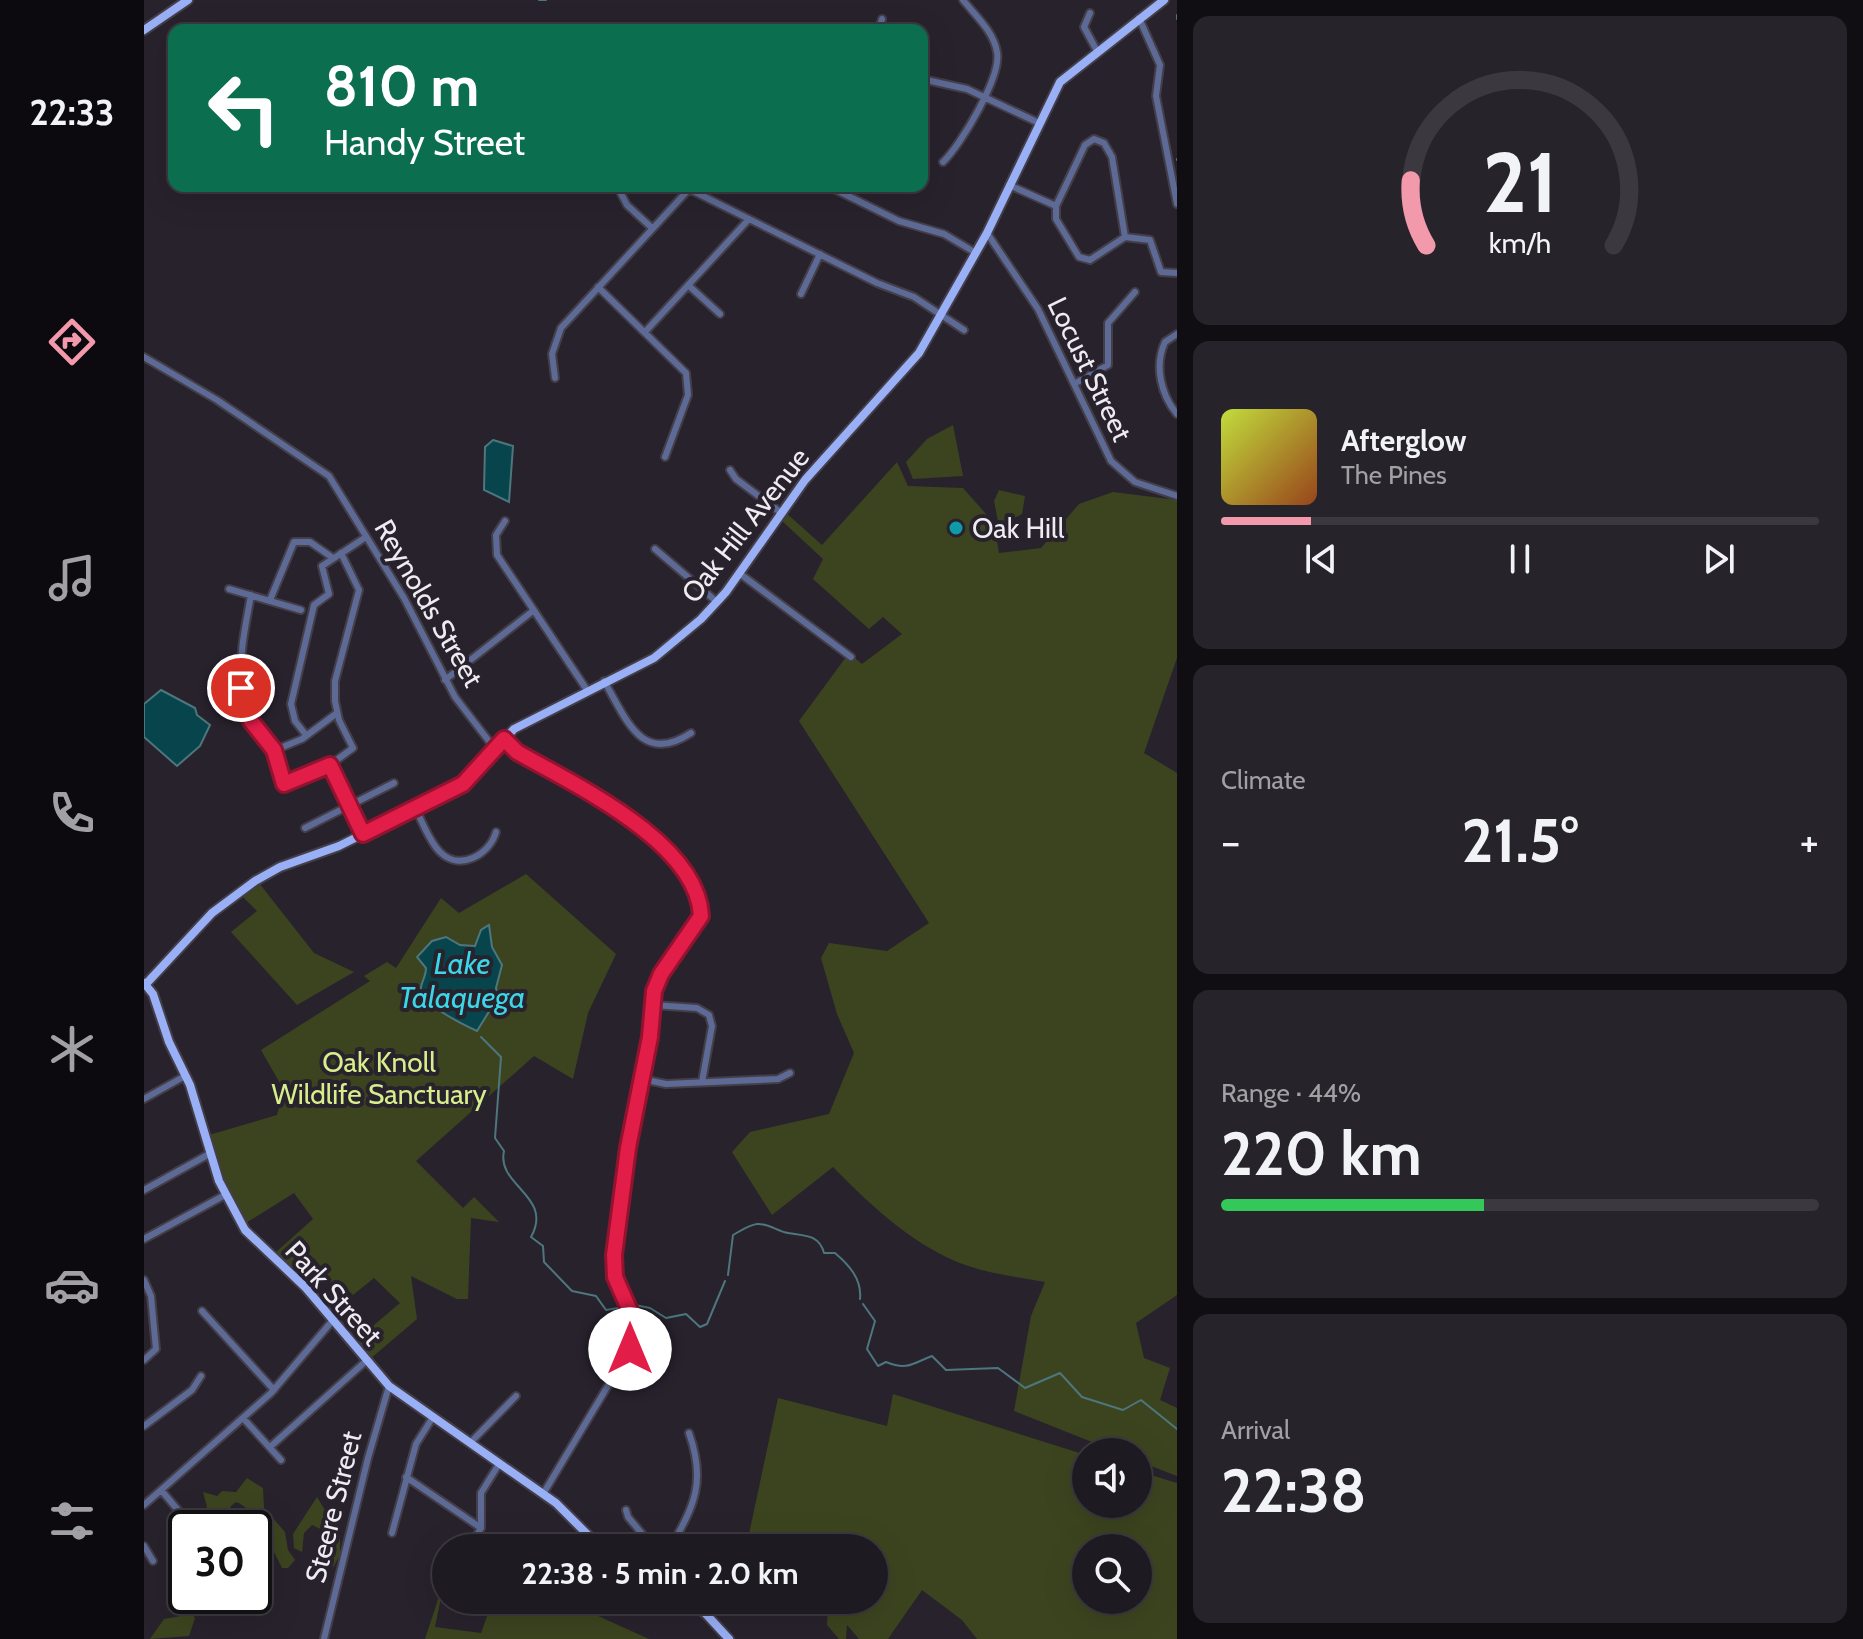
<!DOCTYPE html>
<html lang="en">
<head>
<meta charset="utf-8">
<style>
  :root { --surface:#1e1a22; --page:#26232a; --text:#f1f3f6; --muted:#a1a1a5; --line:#3c3840; --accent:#f29aac }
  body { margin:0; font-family:Cabin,sans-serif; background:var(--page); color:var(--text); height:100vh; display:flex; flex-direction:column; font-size:30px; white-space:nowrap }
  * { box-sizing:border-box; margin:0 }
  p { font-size:26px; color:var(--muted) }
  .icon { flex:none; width:44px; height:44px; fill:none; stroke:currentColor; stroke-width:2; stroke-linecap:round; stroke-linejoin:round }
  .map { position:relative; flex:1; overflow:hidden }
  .details { display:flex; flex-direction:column; gap:16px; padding:16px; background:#100e13; width:686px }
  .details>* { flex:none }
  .guide { position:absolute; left:24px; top:24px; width:760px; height:168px; border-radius:16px; box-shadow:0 8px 32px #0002,0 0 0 2px var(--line); background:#0b6e4f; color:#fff; overflow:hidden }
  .fabs { position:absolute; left:928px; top:1438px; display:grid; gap:16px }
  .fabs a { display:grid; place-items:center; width:80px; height:80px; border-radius:50%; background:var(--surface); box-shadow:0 8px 32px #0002,0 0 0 2px var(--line); font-size:40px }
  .speed { position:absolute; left:24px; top:1510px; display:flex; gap:16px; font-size:40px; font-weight:700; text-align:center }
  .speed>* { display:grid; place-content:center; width:104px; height:104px; border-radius:50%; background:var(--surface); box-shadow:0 8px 32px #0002,0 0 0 2px var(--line); line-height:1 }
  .speed .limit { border:4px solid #111; border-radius:12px; background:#fff; color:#111 }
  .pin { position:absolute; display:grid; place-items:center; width:68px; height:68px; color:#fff; margin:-34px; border:4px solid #fff; border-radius:50%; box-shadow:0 2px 8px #0007 }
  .me { position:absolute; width:88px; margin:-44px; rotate:0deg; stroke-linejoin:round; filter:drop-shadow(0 0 6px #0008) }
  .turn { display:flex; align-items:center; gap:28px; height:168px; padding:0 24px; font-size:36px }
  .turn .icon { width:104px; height:104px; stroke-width:2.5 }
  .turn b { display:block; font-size:56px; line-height:68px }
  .big { font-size:60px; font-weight:800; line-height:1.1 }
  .details .widget { flex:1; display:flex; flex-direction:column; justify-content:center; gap:12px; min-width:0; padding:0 28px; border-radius:16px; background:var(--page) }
  .details .dial { align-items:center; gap:0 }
  .dial svg { height:208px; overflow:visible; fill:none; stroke:var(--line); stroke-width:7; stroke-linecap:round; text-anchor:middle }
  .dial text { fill:var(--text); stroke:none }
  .song { display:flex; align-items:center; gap:24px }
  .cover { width:96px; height:96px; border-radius:12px; background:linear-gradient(135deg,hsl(70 70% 55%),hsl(20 70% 35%)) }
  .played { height:8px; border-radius:4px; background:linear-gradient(90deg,var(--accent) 15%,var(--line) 15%) }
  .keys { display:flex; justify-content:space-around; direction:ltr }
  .heat { display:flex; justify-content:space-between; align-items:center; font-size:44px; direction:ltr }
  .charge { height:12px; border-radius:6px; background:linear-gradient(90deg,#34c759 44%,var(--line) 0) }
  .trip { position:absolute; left:288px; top:1534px; width:456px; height:80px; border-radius:40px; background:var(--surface); box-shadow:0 8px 32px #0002,0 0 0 2px var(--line); font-weight:800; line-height:80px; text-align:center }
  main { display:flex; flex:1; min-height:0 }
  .dock { display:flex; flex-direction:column; width:144px; justify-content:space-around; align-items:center; background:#0c0a0e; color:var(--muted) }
  .dock .icon { width:56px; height:56px }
  .dock .current { color:var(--accent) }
  .dock b { font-size:36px; color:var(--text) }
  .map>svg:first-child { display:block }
</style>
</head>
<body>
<main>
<nav class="dock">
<b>22:33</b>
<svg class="icon current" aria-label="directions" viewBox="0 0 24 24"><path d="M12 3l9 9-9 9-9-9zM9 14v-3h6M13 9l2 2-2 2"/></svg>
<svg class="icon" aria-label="music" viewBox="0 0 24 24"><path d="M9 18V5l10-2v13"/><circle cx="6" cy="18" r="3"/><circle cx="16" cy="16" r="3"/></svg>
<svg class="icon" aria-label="phone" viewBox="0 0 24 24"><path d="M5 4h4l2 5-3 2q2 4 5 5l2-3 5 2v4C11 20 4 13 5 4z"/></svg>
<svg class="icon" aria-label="climate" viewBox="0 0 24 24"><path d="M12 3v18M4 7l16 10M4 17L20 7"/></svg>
<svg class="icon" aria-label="car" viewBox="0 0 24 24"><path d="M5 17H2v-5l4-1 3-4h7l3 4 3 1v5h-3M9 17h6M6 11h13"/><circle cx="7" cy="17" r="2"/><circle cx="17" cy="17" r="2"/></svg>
<svg class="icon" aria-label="filters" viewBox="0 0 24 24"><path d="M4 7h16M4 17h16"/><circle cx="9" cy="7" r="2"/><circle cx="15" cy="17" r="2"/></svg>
</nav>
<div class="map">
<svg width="1033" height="1639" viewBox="0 0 1033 1639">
  <rect width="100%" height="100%" fill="#28222d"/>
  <!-- green -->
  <path fill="#3c441f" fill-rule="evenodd" d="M809,425L819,476L769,479L762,462L783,439Z
    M753,462L764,486L819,488L850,523L855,553L897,548L935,504L969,492L1033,500V658L1000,753L1033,773V1295L992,1323L1000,1358L1026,1368L1016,1400L1033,1408V1476L994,1461V1452H973L870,1411L887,1316L901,1282C879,1278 856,1275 834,1269C778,1254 728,1207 689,1167L628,1215L588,1152L606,1132L685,1114L710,1053L693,1014L677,958L685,943L743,951L785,923L655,721L705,653L718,664L758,634L739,617L725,629L669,579L679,559L636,519L641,512L678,545Z
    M855,490L881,496L878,514L855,526L850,501Z
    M382,874L472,954L444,1013L429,1079L390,1056L272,1161L319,1208L330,1197L355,1222L327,1218L324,1299H313L267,1276L273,1319L226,1359L211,1341L256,1303L230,1278L209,1295L205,1291L201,1294L191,1281L187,1283L182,1277L167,1289L162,1282L179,1269L170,1258L156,1276L131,1253L169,1219L150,1193L102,1223L80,1183L65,1135L133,1115L136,1105L145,1099L117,1050L226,981L220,976L243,962L252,968L297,898L315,913Z
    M115,883L170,953L210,972L153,1005L87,932L113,911L97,895Z
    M749,1394L942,1455V1504H994V1471L1033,1483V1639H833L818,1620L778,1590L744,1639H715L703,1625L702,1639H695L683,1625L684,1606L679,1600H730V1548H602L634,1398L743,1426ZM942,1548H994V1600H942Z
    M103,1478L119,1488L120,1508L141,1532L144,1550L151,1560L144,1568H138L125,1542L116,1539C116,1524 106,1507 92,1502L87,1506L79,1528H54V1519L63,1507L59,1492L73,1496L78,1491L92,1492Z
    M173,1497L181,1510L182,1521L196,1529V1555L190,1566L182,1570L175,1565L186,1549L183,1532L168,1525L160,1533L158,1552L150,1548L149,1534Z
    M301,1578L291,1627L337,1633L349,1600H419L505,1639H281Z
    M43,1605L51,1618L45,1636L6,1639L20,1619L37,1616Z"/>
  <!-- water -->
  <path fill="#08444b" stroke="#4d767d" stroke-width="2" d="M349,440L369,446L365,502L340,490L341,447Z
    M17,690L51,708L53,715L66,725L56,746L33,766L0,737V704Z
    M345,925L348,947L358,965L352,988L354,997L333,1031C320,1025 274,1003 277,987C278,981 282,976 282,968L273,957L288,941L302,937L316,945L331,946L337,930Z"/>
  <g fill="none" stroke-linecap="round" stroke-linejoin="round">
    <!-- stream -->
    <path stroke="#4d767d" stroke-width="2" d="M395,0H402
      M1033,15V19
      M1033,160V159
      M337,1037L357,1057L351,1138L360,1151C352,1186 410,1196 387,1237L399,1246L400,1262L428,1291L452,1296L462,1310L480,1307
      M584,1275L589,1235C596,1231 605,1225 613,1224C624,1223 633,1231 644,1233C660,1236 675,1234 680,1253H691C705,1265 718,1279 716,1299
      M719,1304L731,1321L723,1349L734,1366L742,1362C764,1371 769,1363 788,1356L802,1370L854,1368L881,1388L916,1373L938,1397L979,1410L997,1400L1033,1429
      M491,1305L506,1308L522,1318L542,1314L556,1327L563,1324L581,1281"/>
    <defs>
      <path id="minor" d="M946,13L940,27L953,51
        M995,18L1016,65L1012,96L1033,204
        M735,30L738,19
        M778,79L823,89L895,123
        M799,162C817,145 858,76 853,52C850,32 831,15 819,0
        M865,185L912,206V219L935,257L946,260L981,237L968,157L960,143L950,139L941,145L912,206
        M473,186L483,205L508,228
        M684,186L755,221L800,234L832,253
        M545,189L733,283L770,297L820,330
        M843,233L894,309L967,461L991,482L1033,496
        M981,237L1006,240L1017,272L1033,273
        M544,285L576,314
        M454,287L542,373L544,395L521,457
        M657,294L676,254
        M501,332L605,219
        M1033,334L1021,342C1010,366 1017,395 1033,414
        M0,357L73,400L185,476L260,598L311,697L351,749
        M411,378L408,354L417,328L547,187
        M930,384L964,365V323L991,292
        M586,470L592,479L636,512
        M361,521L352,535L353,555L443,690
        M511,549L573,602
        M595,573L707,657
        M85,589L157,610
        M107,595C96,656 84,700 130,750
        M126,600L150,542H166L189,558
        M301,680L390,610
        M460,681C482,718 497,766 547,733
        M193,713L158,739L129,751L140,784L186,765L209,748L195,720L191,701V681L215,590L197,553
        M162,735L151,721L147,704L170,605L185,594L178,566L222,537
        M360,739L373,752L486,818L542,873L551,888L557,916L517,974L510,991L506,1037L484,1148L470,1255L471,1277L486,1311V1349L399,1494
        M186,765L219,834
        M270,806C278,820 284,840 296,852C316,872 346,854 352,832
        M161,828L250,783
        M509,1005L553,1008L565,1015L568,1026L558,1082
        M498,1079L522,1084L634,1079L646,1073
        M0,1099L41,1076
        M0,1190L67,1153
        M0,1239L81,1195
        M0,1280L7,1296L12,1349L0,1360
        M58,1311L130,1390
        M99,1418L137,1460
        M0,1426L48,1390L57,1376
        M326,1443L372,1396
        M126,1447L222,1361
        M262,1477L337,1528
        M17,1490L39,1516L34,1532
        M0,1505L127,1393L189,1320
        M482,1510L484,1517L510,1548
        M248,1533L272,1444L289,1417
        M0,1546L9,1561
        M325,1548L337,1528V1493L355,1464
        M526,1548C551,1505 562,1481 545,1433
        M180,1639L224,1458L245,1386"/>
      <path id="major" d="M0,30L44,0
        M0,983L9,994L25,1042L46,1085L75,1181L101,1230L161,1287L245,1386L412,1503L457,1548
        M2,984L68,913L111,881L136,867L195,846L319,784L370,729L510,658L557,619L582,592L661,480L775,353L843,233L916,82L1020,0
        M541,1600L561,1613L585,1639"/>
    </defs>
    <!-- minor casing -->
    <use href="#minor" stroke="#443e49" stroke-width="10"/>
    <!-- major casing -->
    <use href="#major" stroke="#443e49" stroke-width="12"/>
    <!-- minor -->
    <use href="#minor" stroke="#5c6a95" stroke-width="6"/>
    <!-- major -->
    <use href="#major" stroke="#99b0f7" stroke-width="8"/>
  </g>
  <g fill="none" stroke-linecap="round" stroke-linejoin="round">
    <defs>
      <path id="route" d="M97,688L107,721L130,750L140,784L186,765L219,834L319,784L360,739L373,752C429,784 554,842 557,916L517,974L510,991L506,1037L484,1148L470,1255L471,1277L486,1311V1349"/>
    </defs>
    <!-- route casing -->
    <use href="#route" stroke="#92132f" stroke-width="20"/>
    <!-- route -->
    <use href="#route" stroke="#e11d48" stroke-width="14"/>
  </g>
  <!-- markers -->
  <circle fill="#0f9aa8" stroke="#28222d" stroke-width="3" cx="812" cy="528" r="8"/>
  <g text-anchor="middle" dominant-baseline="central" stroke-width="8" stroke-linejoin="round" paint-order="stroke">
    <!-- street labels -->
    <g font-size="28" fill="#efebf2" stroke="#28222d">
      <text transform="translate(946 369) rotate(64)">Locust Street</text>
      <text transform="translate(601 525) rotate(-52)">Oak Hill Avenue</text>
      <text transform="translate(285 603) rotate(60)">Reynolds Street</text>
      <text transform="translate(190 1293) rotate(48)">Park Street</text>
      <text transform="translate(189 1507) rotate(-76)">Steere Street</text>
    </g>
    <!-- poi labels -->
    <g font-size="28" fill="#efebf2" stroke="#28222d" text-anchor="start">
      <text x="828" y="528">Oak Hill</text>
    </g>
    <!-- park labels -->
    <g font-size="28" fill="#d8ee8c" stroke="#28222d">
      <text x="235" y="1062">Oak Knoll<tspan x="235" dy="32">Wildlife Sanctuary</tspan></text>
    </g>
    <!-- water labels -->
    <g font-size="30" font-style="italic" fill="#3bd6e8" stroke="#28222d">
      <text x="318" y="963">Lake<tspan x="318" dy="34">Talaquega</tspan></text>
    </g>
  </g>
</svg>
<div class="fabs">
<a><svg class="icon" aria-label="sound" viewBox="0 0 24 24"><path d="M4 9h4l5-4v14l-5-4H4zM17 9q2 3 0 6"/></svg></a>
<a><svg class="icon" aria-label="search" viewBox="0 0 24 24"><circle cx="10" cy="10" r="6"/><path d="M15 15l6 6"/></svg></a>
</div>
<div class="speed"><div class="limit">30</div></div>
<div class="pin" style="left:97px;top:688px;background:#d93025"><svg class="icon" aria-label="arrive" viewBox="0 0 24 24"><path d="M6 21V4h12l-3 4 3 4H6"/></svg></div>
<svg class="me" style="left:486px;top:1349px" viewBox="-20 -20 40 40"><circle r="19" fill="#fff"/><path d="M0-13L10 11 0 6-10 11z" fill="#e11d48"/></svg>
<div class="trip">22:38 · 5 min · 2.0 km</div>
<div class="guide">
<div class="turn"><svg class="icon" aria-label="left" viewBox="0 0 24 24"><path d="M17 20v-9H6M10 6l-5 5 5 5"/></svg><div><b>810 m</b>Handy Street</div></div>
</div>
</div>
<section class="details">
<div class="widget dial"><svg viewBox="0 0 100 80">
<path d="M14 69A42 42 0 1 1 86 69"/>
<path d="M14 69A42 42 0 0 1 8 44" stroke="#f29aac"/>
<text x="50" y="56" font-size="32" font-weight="700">21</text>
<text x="50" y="72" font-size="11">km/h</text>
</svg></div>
<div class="widget">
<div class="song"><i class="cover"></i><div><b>Afterglow</b><p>The Pines</p></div></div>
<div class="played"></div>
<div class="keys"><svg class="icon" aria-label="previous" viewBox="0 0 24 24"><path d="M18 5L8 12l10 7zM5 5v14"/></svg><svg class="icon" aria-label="pause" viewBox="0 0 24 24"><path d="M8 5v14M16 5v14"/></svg><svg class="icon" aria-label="next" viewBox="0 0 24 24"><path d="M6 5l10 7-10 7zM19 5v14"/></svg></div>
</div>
<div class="widget"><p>Climate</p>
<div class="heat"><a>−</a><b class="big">21.5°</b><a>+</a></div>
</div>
<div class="widget"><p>Range · 44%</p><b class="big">220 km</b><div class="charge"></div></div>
<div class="widget"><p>Arrival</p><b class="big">22:38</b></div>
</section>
</main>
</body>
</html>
